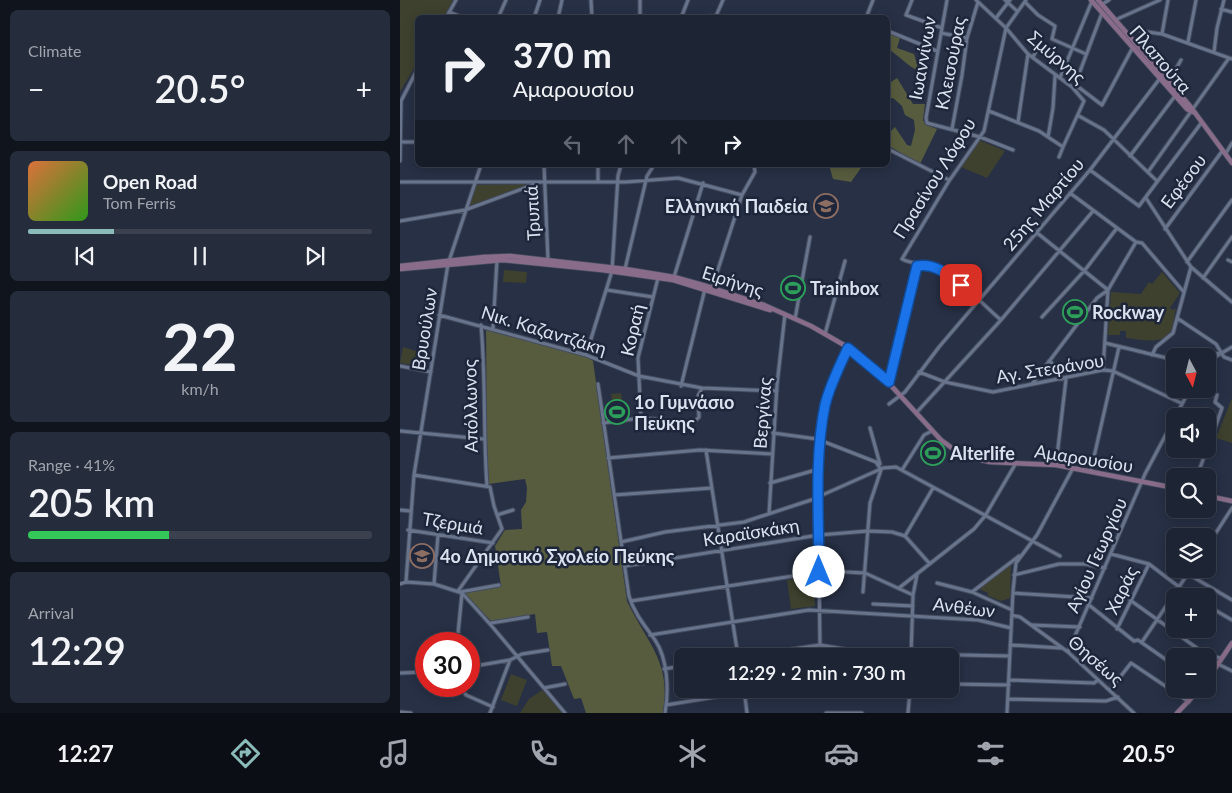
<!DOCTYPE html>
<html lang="en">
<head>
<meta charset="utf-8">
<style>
  :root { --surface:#1d2434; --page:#252c3c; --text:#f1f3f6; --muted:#a0a4ac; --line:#3b414f; --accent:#8bbbb9 }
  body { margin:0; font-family:Lato,sans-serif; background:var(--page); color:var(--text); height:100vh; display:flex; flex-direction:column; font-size:19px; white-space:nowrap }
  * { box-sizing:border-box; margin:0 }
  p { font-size:16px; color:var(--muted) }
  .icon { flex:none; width:28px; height:28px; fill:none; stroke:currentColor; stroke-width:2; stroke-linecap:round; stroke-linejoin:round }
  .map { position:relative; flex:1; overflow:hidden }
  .side { display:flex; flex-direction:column; gap:10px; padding:10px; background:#10141d; width:400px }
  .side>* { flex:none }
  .banner { position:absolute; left:15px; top:15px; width:475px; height:152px; border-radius:8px; box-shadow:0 2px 12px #0003,0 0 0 1px var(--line); background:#1d2434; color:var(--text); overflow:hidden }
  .needle { width:32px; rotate:173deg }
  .controls { position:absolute; left:766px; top:348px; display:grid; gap:10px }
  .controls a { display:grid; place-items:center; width:50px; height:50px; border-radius:8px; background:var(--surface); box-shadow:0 2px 12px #0003,0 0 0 1px var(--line); font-size:25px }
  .speed { position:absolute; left:15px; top:632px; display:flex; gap:10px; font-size:25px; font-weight:700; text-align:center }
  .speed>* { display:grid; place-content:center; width:65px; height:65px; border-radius:50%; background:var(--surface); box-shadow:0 2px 12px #0003,0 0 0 1px var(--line); line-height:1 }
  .speed .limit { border:8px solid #d22; background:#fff; color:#111 }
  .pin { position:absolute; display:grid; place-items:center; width:42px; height:42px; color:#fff; margin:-21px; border-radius:10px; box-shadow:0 2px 8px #0006 }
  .me { position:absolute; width:55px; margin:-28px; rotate:0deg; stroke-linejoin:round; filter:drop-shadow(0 0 4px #0008) }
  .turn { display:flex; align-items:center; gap:18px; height:105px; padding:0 15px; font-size:22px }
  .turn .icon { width:65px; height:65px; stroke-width:2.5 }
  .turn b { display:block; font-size:35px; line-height:42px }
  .lanes { display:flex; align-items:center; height:48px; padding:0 15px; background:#0003; justify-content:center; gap:25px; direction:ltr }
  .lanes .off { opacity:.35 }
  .big { font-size:38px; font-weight:600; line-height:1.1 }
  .side .card { flex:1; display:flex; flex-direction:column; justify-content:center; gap:8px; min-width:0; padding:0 18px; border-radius:8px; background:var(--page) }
  .side .dial { align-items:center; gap:0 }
  .dial b { font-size:65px; line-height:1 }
  .song { display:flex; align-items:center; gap:15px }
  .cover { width:60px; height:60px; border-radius:8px; background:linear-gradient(135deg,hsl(20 70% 55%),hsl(110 70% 35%)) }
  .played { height:5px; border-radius:2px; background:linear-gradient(90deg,var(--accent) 25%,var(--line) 25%) }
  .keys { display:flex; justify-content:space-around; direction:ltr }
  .heat { display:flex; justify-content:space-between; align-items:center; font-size:28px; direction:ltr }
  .charge { height:8px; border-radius:4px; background:linear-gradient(90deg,#34c759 41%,var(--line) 0) }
  .trip { position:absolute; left:274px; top:648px; width:285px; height:50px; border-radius:8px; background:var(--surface); box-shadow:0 2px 12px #0003,0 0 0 1px var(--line); font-weight:600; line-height:50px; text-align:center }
  .tab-bar { display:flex; height:80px; justify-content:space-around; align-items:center; background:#0c0e15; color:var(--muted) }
  .tab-bar .icon { width:35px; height:35px }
  .tab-bar .on { color:var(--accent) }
  .tab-bar b { font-size:22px; color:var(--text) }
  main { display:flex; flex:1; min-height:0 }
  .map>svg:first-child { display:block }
</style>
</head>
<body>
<main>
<section class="side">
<div class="card"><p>Climate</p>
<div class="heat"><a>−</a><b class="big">20.5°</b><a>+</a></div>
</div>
<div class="card">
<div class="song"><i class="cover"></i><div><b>Open Road</b><p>Tom Ferris</p></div></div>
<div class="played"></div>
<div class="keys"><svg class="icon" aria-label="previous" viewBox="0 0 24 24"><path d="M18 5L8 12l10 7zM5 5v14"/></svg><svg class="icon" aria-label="pause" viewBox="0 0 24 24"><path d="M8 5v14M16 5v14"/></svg><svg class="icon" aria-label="next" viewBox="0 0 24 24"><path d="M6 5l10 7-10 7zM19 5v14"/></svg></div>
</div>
<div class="card dial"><b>22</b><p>km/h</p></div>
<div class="card"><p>Range · 41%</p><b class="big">205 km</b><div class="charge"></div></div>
<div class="card"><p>Arrival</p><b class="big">12:29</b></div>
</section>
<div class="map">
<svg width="832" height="713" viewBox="0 0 832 713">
  <rect width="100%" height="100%" fill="#273045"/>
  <!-- green -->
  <path fill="#3e412e" d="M0,0H53L44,17L18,18L17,63L0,92Z
    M579,140L605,151L587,178L561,167Z
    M130,184L69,206L76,185Z
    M104,270L127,272L126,283L103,282Z
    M762,272L780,293L770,308L773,310L776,308C774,315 774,324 771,331C764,346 738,339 726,338V331H720V335H708L711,292L741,294L749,282L752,284Z
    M3,347L22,353L19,366L0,363Z
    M221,393L225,415L210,417L209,409H213L211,394Z
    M832,398V443L816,438Z
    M611,564L610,598L601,601L588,596V593L579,589L575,592Z
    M413,577L415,606L391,609L387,580Z
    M111,674L127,680L117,706L101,700Z
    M142,690L163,713H120L129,699Z"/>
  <!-- forest -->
  <path fill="#575c3e" d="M488,33L500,38L497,48L514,54L519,71C507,66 500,56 488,49Z
    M497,78L513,104H525L523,120L526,125L537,129L520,164L489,146L490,132L495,127L507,145L511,146L515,130L514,120L505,115L502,106L493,98H488V84Z
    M429,165H463L451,182L433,179Z
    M86,329L184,355L193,361L227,601C246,642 272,661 263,713H186L181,698L174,699L161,666H152L147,632L137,633L135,614L91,621L64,593L101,586L95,546L105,530L122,529L121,510L126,502L127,488L125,479L89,484C85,432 87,381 86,329Z"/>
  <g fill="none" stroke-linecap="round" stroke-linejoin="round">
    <defs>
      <path id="street" d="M191,0L192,18
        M240,0V18
        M512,0L506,15L542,28
        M547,0L526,118L527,123L580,137L613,150
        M576,0L606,28L628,54L672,87L684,101L663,147L639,131L589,111
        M605,0L617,11
        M625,2L638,15L655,26L652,39L686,54
        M701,5L709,0
        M821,9L832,12
        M49,12L64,18
        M702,13L676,82L677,86L702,105L733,47
        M46,18L56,0
        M98,18L106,0
        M134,18L140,0
        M158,18L162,0
        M277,18L316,16L323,0
        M281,18L288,0
        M466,18L473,0
        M596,18L610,0
        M715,20L760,0
        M488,31L537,51
        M741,31L762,34L832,59
        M541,33L567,38
        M762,34L768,0
        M788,42L796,0
        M814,52L817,28L824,0
        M633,57L640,43
        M660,78L692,1
        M769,81L781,60
        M679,116L704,130L757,181
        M618,122L628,54
        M552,129L562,75L567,38L578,2
        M648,137L653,108L655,76
        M1,142H18
        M488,149L549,180
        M826,153L832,143
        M730,156L775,96
        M659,157L663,147
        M0,161L1,101L18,68
        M144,165L148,260
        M198,165V181
        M690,170L739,206L802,122
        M748,172L829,58
        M0,182H226L278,178L342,195
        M670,193L736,242L742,243L783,291
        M746,198L791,267L832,302
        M0,221L65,210L138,183
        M765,229L823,150
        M636,232L708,290
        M828,260L832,262
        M787,262L832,200
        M225,269L247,176L254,165
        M274,277L303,183
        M803,278L832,237
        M312,288L342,195L355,172L354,165
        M207,290L253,297
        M39,315L186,355L239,376L302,388
        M642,317L685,270L717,228
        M777,318L816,344L824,357L832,360
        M395,319L410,237
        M601,320C582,304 563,282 542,270C529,262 515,266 502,259L549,181L584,131L606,28L626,0
        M81,325C86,379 83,432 87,486
        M93,328L97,260
        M425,334L445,261
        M705,343L775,360
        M186,355L212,271L218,176L221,165
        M752,355L756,347L773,333L791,267
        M799,356L821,353
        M649,361L660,370L662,379
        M808,361L832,347
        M0,366L31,372
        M703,370L708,290
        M519,372L545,382L593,392L703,370L713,371L781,403
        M489,382L517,266
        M198,384L229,596C234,613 245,626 255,640C268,659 269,691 265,713
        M632,384L697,298L708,290L736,242
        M281,386L305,289
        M489,404L505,392L539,347L690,170L761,77
        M517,412L601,320L693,211
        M241,418L238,358L258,278
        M203,423L241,418L294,422L299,417L298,396L302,388L377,391
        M470,428L480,464
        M0,431L83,439
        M373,433L417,439L476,462L481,470
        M808,448L822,408L815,402L817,395
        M306,450L338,656
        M208,458L300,450L372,454
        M656,465L666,379
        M502,470L524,435L532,431
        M691,470L719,347
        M14,475L90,487L94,506L102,529L58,591
        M797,476L807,449
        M370,483L419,469
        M214,495L312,488
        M0,510L10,511
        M369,514L377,385L385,314
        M97,515L113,510
        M8,530L93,543
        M505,536L533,488
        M221,542L265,532L344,522L411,500L483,468L496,467L660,556
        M808,545L832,508
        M711,554L749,564L791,596
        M225,566L419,535L468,531L492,532L505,536L530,564
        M788,574L832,600
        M614,575L659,564H685L705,568
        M6,582L14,475L48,264L81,165
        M537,583L572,592L612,610
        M0,584L6,582L34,584L62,593L90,624L165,713
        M34,584L38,535
        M499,588L574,529L585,516L616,463
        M60,592L99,585
        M463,592L470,503L481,470
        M572,592L619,556
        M613,593L692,598
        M730,600L808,656L822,658
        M231,601L426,571L465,573L513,595
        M473,604L513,606
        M689,605L734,641L738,640L775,666
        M808,606L832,620
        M612,615L620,617L668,652L734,713
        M91,623L128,617
        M632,625L680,627
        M717,629L749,564
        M250,635L409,610L578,620L611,628
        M742,642L791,569
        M57,644L62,593
        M420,645L418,497L423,423L431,386L448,348
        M610,645L661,648
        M668,652L745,474L790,389
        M344,656L420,645L468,653L609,656
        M511,656L513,595L517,575
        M818,664L832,671
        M69,667L110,660L122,654L148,650
        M264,669L282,666
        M0,673L26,672
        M609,680L694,683L698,680
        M550,684L609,685
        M60,686L66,695L93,707
        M144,688L165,684
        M344,689L347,713
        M710,690L731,663L789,702
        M608,699L706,701L718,697
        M266,705L366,689
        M0,712L11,713
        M90,713L110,660
        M426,713H462
        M508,713L510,689
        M607,713L613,591L616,563L637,535L673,468"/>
      <path id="secondary" d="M691,0L787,109L793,112
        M698,0L790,106L832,163
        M0,266L84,257L110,256L225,269L274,277L306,286L364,305L411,326L444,345L474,367L541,440L563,456L590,462L656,465L775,488
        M0,269L103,260L202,270L273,280L370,310
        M808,496L832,501
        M808,679L832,643
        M777,713L800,689"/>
    </defs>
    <!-- street casing -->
    <use href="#street" stroke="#444c5e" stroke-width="5"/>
    <!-- secondary casing -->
    <use href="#secondary" stroke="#444c5e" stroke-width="6"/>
    <!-- street -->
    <use href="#street" stroke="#68738c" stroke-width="3"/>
    <!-- secondary -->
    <use href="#secondary" stroke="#886c89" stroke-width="4.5"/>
  </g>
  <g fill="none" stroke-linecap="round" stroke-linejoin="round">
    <defs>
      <path id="route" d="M419,572C419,517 414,459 425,405C430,385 439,367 448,348L489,382L517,266C535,263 547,274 561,285"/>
    </defs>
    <!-- route casing -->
    <use href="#route" stroke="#114b97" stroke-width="12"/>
    <!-- route -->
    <use href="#route" stroke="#1a73e8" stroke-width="9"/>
  </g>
  <!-- icons -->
  <defs>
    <symbol id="school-ring" viewBox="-11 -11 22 22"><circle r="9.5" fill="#1d263a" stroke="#8d6e63" stroke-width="1.5"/><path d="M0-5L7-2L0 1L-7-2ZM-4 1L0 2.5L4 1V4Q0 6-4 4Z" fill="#8d6e63"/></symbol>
    <symbol id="stadium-ring" viewBox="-11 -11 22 22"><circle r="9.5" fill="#1d263a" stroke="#2e9e5b" stroke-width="1.5"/><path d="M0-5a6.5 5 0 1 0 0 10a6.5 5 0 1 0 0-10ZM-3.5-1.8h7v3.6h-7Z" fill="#2e9e5b"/></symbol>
  </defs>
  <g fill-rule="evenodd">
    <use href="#school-ring" x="412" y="192" width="28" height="28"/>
    <use href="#stadium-ring" x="379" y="274" width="28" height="28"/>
    <use href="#stadium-ring" x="661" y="298" width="28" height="28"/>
    <use href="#stadium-ring" x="203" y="398" width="28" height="28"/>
    <use href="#stadium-ring" x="519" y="439" width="28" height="28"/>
    <use href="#school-ring" x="8" y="542" width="28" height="28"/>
  </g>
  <g text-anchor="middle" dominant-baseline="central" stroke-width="5" stroke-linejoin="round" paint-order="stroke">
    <!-- street labels -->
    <g font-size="18" fill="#dae1ef" stroke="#1d263a">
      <text transform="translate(657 57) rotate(41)">Σμύρνης</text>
      <text transform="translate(522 58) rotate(-80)">Ιωαννίνων</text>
      <text transform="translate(761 59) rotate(49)">Πλαπούτα</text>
      <text transform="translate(550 63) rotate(-79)">Κλεισούρας</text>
      <text transform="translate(534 178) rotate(-58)">Πρασίνου Λόφου</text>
      <text transform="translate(783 181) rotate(-53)">Εφέσου</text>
      <text transform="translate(643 204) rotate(-50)">25ης Μαρτίου</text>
      <text transform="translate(132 213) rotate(-93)">Τρυπιά</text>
      <text transform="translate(333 281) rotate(18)">Ειρήνης</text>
      <text transform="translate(24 329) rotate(-81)">Βρυούλων</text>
      <text transform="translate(144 330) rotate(17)">Νικ. Καζαντζάκη</text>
      <text transform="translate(232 330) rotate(-77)">Κοραή</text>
      <text transform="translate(650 368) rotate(-9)">Αγ. Στεφάνου</text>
      <text transform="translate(70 406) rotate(-91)">Απόλλωνος</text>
      <text transform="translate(362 413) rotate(-86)">Βεργίνας</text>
      <text transform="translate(684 458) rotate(9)">Αμαρουσίου</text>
      <text transform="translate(53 523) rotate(9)">Τζερμιά</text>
      <text transform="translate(351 532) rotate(-9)">Καραϊσκάκη</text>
      <text transform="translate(696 555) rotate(-66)">Αγίου Γεωργίου</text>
      <text transform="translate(721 590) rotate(-64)">Χαράς</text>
      <text transform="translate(564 607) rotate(7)">Ανθέων</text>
      <text transform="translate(696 660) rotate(41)">Θησέως</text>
    </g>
    <!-- poi labels -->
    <g font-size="18" font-weight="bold" fill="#dae1ef" stroke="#1d263a" text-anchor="start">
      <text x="408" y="206" text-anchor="end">Ελληνική Παιδεία</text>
      <text x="410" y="288">Trainbox</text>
      <text x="692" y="312">Rockway</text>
      <text x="234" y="402">1ο Γυμνάσιο<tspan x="234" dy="21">Πεύκης</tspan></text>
      <text x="550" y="453">Alterlife</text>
      <text x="40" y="556">4o Δημοτικό Σχολείο Πεύκης</text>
    </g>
  </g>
</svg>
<div class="controls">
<a><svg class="needle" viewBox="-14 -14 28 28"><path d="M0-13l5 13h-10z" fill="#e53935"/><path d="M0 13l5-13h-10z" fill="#a0a4ac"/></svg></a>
<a><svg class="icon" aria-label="sound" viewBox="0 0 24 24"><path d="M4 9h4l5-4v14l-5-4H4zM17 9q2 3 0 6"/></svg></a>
<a><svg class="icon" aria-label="search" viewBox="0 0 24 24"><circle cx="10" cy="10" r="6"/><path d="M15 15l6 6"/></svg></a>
<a><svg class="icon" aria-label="layers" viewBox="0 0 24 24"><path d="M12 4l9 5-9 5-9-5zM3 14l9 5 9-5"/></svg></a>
<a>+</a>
<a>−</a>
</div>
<div class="speed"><div class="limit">30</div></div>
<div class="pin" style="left:561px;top:285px;background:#d93025"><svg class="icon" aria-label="arrive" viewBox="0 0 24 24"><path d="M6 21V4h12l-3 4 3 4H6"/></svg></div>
<svg class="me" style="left:419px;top:572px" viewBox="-20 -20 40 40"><circle r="19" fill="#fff"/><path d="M0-13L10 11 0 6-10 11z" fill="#1a73e8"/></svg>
<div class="trip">12:29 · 2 min · 730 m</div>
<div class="banner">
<div class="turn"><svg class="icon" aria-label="right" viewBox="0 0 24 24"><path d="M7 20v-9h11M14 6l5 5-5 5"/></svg><div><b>370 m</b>Αμαρουσίου</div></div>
<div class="lanes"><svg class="icon off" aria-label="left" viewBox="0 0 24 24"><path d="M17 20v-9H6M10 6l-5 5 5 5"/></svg><svg class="icon off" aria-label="ahead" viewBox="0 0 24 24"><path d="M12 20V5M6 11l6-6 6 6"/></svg><svg class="icon off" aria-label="ahead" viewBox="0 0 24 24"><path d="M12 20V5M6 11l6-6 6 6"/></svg><svg class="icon" aria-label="right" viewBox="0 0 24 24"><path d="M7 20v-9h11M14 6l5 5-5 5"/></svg></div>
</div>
</div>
</main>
<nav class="tab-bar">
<b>12:27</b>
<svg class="icon on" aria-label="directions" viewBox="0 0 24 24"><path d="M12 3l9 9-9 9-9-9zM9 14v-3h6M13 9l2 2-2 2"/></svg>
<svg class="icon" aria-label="music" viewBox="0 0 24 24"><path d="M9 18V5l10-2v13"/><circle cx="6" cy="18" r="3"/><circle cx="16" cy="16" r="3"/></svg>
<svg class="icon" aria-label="phone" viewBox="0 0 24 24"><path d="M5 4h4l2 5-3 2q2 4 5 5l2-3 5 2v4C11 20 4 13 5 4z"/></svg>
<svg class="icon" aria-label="climate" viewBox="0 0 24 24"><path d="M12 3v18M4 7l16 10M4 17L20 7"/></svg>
<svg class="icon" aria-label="car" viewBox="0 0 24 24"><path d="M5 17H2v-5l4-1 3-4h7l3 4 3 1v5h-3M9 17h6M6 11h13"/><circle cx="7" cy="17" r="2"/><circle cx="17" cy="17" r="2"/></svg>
<svg class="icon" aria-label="filters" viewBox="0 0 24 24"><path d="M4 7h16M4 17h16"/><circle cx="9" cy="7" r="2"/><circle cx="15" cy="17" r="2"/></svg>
<b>20.5°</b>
</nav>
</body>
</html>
